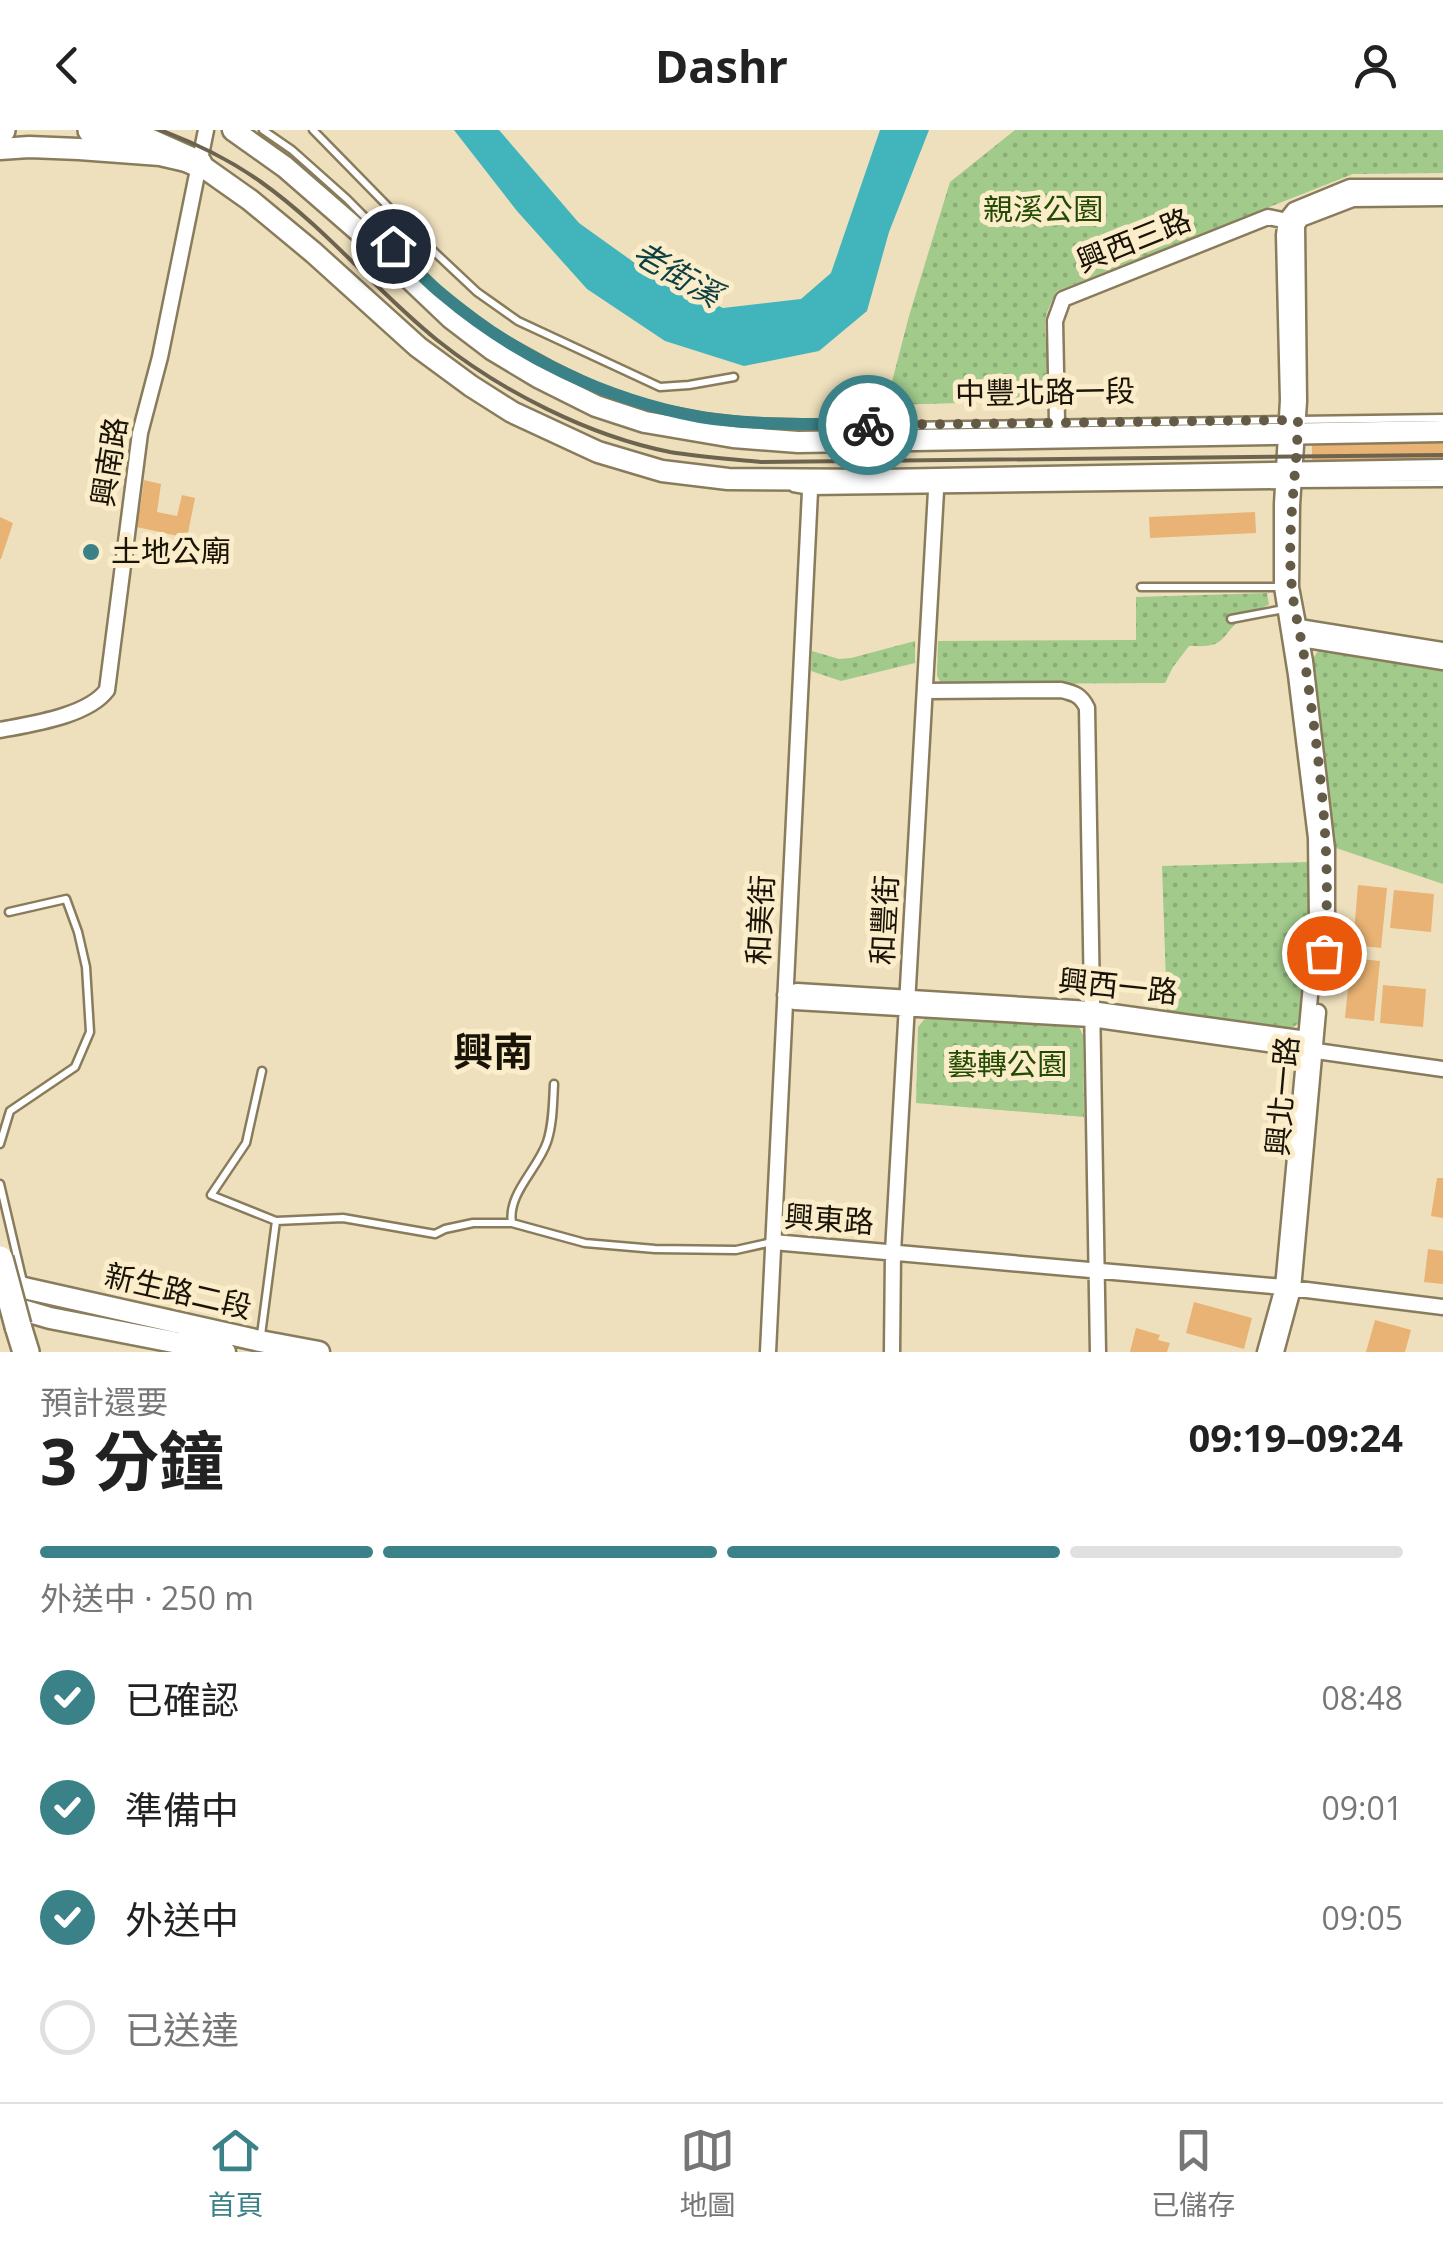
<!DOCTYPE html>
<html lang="zh-TW">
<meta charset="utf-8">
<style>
body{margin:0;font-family:"Open Sans","Noto Sans TC",sans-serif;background:#f2f2f2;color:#222;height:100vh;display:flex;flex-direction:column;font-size:38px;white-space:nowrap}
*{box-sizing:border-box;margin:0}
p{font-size:32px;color:#767676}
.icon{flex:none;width:55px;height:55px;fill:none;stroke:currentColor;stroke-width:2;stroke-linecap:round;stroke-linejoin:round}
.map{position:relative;height:1222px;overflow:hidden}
.panel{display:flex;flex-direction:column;background:#fff;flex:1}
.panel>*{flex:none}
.pin{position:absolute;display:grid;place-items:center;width:85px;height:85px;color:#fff;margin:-42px;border:5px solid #fff;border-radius:50%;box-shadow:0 2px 10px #0007}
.courier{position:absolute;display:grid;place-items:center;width:100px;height:100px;margin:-50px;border:8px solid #3a8287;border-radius:50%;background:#fff;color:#222;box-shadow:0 2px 12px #0007}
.headline em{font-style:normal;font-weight:700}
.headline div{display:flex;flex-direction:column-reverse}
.headline{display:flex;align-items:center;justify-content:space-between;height:170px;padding:0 40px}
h1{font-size:65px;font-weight:700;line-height:75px}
.bar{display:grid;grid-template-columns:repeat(4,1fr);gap:15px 10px;align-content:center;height:120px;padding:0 40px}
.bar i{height:12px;border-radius:8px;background:#e0e0e0}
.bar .on{background:#3a8287}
.bar p{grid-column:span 4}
ol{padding:0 40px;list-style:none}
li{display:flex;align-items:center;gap:30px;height:110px}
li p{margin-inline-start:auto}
li .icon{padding:10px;border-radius:50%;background:#3a8287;color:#fff;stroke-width:4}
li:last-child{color:#767676}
li i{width:55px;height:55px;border:5px solid #e0e0e0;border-radius:50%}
header{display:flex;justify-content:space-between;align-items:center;height:130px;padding:0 40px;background:#fff;font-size:45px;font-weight:700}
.tabs{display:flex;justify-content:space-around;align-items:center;height:140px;border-top:2px solid #e0e0e0;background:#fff;font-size:28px;color:#767676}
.tabs a{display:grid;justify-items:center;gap:5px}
.tabs .on{color:#3a8287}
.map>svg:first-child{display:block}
.green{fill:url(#green-dots)}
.water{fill:#42b4bb}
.building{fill:#e8b374}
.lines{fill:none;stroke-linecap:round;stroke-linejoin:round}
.service-casing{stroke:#897c5c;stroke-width:11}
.minor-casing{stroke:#897c5c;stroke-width:19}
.secondary-casing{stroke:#897c5c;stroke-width:25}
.motorway-casing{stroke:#897c5c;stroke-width:30}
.service{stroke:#fff;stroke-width:6}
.minor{stroke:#fff;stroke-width:14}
.secondary{stroke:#fff;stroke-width:20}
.motorway{stroke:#fff;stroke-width:25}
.rail{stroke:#6d644f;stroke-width:4}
.motorway-bridge-casing{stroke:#897c5c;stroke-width:30;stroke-linecap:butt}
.motorway-bridge{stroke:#fff;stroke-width:25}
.done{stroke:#645b47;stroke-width:10;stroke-dasharray:0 18}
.route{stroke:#3a8287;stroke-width:12}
.poi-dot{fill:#3a8287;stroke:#fcedca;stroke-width:4}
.labels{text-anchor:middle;stroke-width:10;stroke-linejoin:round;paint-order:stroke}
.park-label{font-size:30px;fill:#244b03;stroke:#fcedca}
.street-label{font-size:30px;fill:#191407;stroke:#fcedca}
.poi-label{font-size:30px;fill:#191407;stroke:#fcedca;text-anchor:start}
.water-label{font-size:32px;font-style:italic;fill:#0c4044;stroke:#fcedca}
.district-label{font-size:40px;font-weight:bold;fill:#191407;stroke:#fcedca}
</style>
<header><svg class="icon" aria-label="back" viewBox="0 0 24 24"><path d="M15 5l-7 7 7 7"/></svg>Dashr<svg class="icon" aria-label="person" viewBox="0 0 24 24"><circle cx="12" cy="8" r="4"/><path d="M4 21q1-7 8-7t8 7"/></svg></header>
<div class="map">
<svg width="1443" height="1222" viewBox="0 0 1443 1222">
<defs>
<pattern id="green-dots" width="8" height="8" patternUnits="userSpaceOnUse" patternTransform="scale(2.5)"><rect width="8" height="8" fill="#a1ca8b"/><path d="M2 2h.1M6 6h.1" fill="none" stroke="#8aad76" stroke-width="1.8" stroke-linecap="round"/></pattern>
</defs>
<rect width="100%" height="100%" fill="#eee0bd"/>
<!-- green -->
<path class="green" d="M1015,0H1443V43L1353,44L1057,161C1052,171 1046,181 1045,192C1044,217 1056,253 1033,271L886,275L909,186L950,52Z
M1267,463L1269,475C1265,476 1244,487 1239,491C1230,497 1225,510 1215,514C1207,517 1197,516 1189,516L1173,537L1165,553L950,554L941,553L937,546L938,511L1136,510V467Z
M915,511V533L841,551L811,541L812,521L839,529L851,528Z
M1320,518L1443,538V754L1333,717L1312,530Z
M1310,732V788L1301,892L1288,900L1167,882L1162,736Z
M927,886L1078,895L1083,905L1084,987L916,973L918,897Z"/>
<!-- water -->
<path class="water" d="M454,0H499L579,93L653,146L723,178L801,169L831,143L880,0H929L889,102L867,181L819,221L744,236L665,211L587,159L517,81Z"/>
<!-- building -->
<path class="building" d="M1443,306V331L1312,333V307Z
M144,350L161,354L157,382L177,386L182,365L195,368L187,408L132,396L135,378L140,379Z
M1255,382L1256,403L1150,408L1149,387Z
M0,387L13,393L1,429H0Z
M1358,755L1387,758L1381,818L1353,815Z
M1394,760L1434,764L1431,802L1390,798Z
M1351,828L1380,831L1374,891L1345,888Z
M1383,855L1426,859L1423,897L1380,893Z
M1437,1048H1443V1088L1431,1086Z
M1428,1119L1443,1121V1154L1424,1152Z
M1194,1172L1252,1188L1244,1219L1186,1203Z
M1375,1190L1411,1200L1405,1222H1366Z
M1136,1198L1160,1205L1158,1210L1170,1213L1167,1222H1130Z"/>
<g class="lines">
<defs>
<path id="service" d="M263,0L292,20L347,69L440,163L494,204L554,237L597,258L656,278L704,287L745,292L902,296L1287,290
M313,0L411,100L477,162L518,191L660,257L689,255L734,247
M1299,290L1443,288
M1293,354L1443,353
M793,358L810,361L1280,355
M1141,457H1280
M1231,489L1284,479
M262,941L246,1013L211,1065L276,1091
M0,1014L10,981L75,937L90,902L86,837L78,802L66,769L9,782
M0,1054L23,1152
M512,1093C507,1064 538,1039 547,1012C553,994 553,973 554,954
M261,1205L276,1091L343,1088L435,1104L445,1099L473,1093H512L585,1113L655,1119L736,1120L772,1112"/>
<path id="minor" d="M1297,95L1299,271L1292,375L1291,457L1305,531L1327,719V788L1323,836
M1297,95L1301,89L1353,69L1443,68
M1057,292L1055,191L1063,169L1268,87L1292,92
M1292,501L1299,497L1443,520
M1294,505L1301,509L1443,532
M927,561L1061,560C1074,563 1081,565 1087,578L1098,1222
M0,600C31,594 88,586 107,560L140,303L160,227L206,0
M785,865L795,872L1091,889L1443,939
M785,865L797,861L1091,879L1314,910
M773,1112L1283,1157L1443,1177
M768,1222L810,361
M892,1222L893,1122L936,361
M1265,1222L1283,1157L1317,790L1316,708L1296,545L1282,457V374L1288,270L1284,105L1286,90L1294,80L1350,57H1443
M1276,1222L1293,1159L1318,882"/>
<path id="secondary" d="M233,0L285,37L369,110L451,188L493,220L538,247L596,276L645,292L733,307L798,312L1443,301
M0,19L29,17L79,19L160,25L199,34L250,70L314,123L418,217L471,256L512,282L598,322L662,341L728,349L883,350L1443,340
M0,1150L24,1158L260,1211L319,1222
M2,1174L50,1188L225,1222"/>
<path id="motorway" d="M0,0H2
M91,0L143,9L199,34
M18,1196L26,1222"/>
</defs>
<!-- service casing -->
<use href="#service" class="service-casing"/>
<!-- minor casing -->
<use href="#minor" class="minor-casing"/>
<!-- secondary casing -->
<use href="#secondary" class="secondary-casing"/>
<!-- motorway casing -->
<use href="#motorway" class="motorway-casing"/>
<!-- service -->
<use href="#service" class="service"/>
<!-- minor -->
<use href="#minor" class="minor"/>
<!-- secondary -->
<use href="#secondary" class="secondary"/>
<!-- motorway -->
<use href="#motorway" class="motorway"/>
<!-- rail -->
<path class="rail" d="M160,0C195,13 230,30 261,52C326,98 376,161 437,210C501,261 589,306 670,322C699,327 731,329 761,332L1443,325"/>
<defs>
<path id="motorway-bridge" d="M0,1129L18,1196"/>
</defs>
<!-- motorway-bridge casing -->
<use href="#motorway-bridge" class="motorway-bridge-casing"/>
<!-- motorway-bridge -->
<use href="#motorway-bridge" class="motorway-bridge"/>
</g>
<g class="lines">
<!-- done -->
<path class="done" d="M868,295L1298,290C1297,345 1286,402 1292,458C1294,483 1302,508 1305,533C1319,628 1333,727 1324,823"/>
<!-- route -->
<path class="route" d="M393,116C409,132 424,150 442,164C515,226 606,270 700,287C755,296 813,293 868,295"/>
</g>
<!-- markers -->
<circle class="poi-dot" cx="91" cy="422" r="10"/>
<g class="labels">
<!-- park labels -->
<g class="park-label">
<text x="1043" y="90">親溪公園</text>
<text x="1007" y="945">藝轉公園</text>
</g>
<!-- street labels -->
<g class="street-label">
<text transform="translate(1134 111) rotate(-22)" y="10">興西三路</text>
<text transform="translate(1045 263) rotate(-1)" y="10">中豐北路一段</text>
<text transform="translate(110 332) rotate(-81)" y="10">興南路</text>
<text transform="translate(761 790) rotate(-87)" y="10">和美街</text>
<text transform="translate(885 790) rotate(-87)" y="10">和豐街</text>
<text transform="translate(1118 857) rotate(6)" y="10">興西一路</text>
<text transform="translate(1283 966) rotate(-85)" y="10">興北一路</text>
<text transform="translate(829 1090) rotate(4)" y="10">興東路</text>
<text transform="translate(178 1162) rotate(13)" y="10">新生路二段</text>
</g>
<!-- poi labels -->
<g class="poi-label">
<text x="111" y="432">土地公廟</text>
</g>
<!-- water labels -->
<g class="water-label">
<text transform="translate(677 144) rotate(30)" y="11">老街溪</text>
</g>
<!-- district labels -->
<g class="district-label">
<text x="493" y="936">興南</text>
</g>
</g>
</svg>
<div class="pin" style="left:1324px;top:823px;background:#ea580c"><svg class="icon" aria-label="bag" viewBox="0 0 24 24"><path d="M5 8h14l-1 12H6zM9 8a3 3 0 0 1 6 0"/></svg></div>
<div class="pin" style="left:393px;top:116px;background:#1f2937"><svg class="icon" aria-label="home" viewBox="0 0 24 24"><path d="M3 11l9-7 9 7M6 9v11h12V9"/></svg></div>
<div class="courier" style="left:868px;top:295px"><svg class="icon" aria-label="bike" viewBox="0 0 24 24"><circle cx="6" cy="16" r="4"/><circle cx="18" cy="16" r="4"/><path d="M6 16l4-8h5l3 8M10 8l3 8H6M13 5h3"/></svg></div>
</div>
<section class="panel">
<div class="headline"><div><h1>3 分鐘</h1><p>預計還要</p></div><em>09:19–09:24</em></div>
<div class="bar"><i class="on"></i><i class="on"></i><i class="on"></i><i></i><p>外送中 · 250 m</p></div>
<ol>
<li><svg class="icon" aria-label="check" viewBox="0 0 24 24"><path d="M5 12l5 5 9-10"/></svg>已確認<p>08:48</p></li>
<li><svg class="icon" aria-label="check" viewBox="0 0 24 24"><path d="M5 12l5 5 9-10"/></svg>準備中<p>09:01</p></li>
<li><svg class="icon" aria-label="check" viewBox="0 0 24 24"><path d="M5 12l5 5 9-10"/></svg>外送中<p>09:05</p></li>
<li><i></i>已送達</li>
</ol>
</section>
<nav class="tabs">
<a class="on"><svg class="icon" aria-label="home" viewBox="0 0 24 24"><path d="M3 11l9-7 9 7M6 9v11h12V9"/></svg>首頁</a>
<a><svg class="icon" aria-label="map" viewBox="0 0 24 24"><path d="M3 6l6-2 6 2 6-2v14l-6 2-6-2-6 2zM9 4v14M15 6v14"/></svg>地圖</a>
<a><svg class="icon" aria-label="saved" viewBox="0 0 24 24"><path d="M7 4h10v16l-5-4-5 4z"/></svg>已儲存</a>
</nav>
